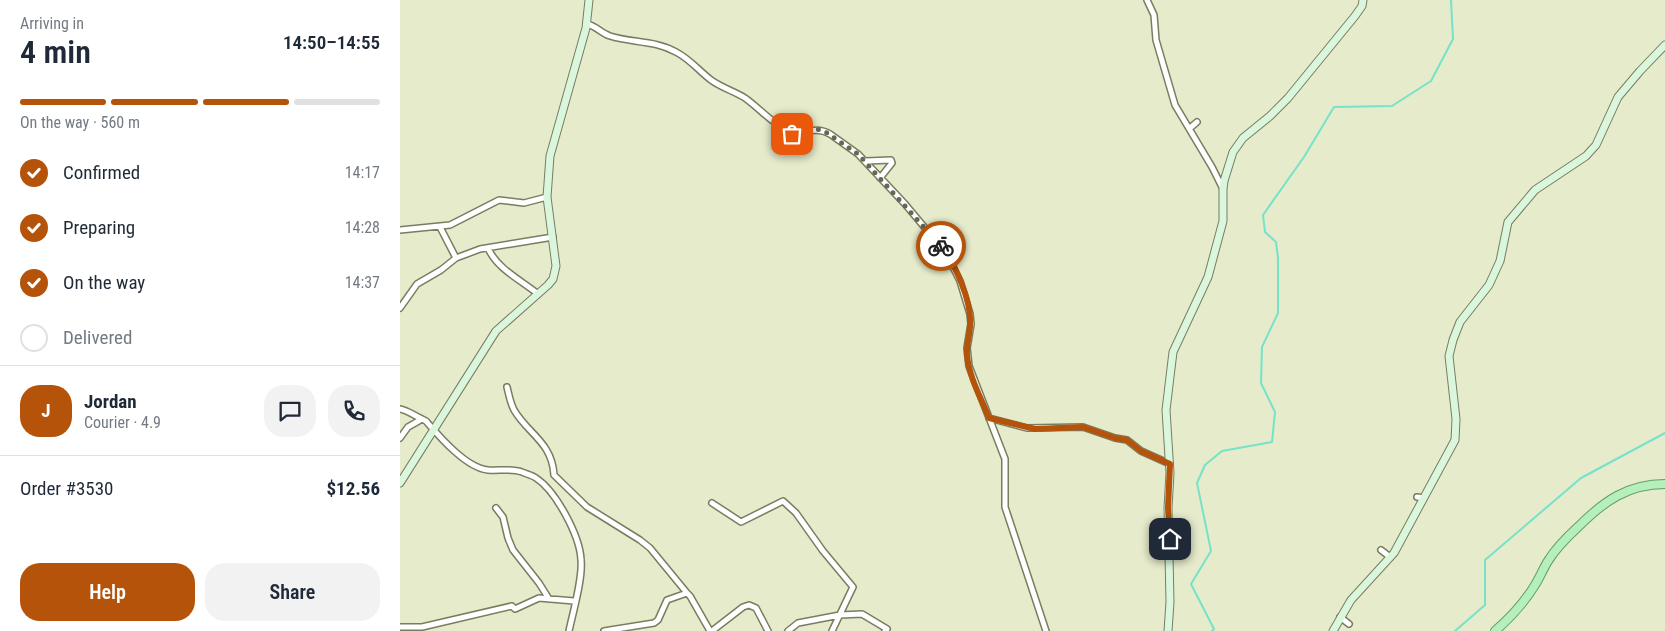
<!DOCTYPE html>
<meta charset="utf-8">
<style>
body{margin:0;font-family:"Roboto Condensed",sans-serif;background:#f2f2f3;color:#1f2937;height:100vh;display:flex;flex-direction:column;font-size:19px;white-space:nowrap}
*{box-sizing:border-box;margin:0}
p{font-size:16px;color:#747a83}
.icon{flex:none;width:28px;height:28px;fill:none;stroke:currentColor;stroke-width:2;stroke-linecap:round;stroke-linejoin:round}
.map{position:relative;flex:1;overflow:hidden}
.details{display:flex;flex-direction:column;background:#fff;width:400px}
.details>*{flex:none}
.pin{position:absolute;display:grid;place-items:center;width:42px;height:42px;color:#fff;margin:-21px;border-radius:10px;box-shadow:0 2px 8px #0006}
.courier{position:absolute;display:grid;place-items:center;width:50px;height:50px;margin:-25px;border:4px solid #b45309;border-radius:50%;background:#fff;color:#222;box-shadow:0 1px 6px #0007}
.overview em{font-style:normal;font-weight:600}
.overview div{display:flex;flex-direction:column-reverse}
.overview{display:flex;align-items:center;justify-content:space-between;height:85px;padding:0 20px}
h1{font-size:32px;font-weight:600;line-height:38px}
.bar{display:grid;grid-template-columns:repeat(4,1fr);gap:8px 5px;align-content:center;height:60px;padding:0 20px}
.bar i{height:6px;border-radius:4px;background:#e0e1e3}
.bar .on{background:#b45309}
.bar p{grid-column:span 4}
.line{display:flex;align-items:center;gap:12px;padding:0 20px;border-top:1px solid #e0e1e3}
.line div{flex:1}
.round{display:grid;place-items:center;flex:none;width:52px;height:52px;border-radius:20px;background:#f2f2f3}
ol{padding:0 20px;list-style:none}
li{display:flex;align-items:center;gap:15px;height:55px}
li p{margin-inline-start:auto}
li .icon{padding:5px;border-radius:50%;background:#b45309;color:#fff;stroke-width:4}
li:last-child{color:#747a83}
li i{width:28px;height:28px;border:2px solid #e0e1e3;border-radius:50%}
.primary-button{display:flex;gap:10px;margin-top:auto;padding:10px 20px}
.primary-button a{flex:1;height:58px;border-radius:20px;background:#b45309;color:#fff;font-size:20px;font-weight:600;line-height:58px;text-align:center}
.primary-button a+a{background:#f2f2f3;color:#1f2937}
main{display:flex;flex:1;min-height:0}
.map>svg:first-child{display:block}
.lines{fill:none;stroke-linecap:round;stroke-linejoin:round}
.stream{stroke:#76e2ca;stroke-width:2}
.street-casing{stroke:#787d60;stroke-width:8}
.secondary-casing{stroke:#787d60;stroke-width:9}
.primary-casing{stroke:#60a063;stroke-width:10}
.street{stroke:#fff;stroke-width:5}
.secondary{stroke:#daf7dd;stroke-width:7}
.primary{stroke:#b5efbb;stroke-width:8}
.done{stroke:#656855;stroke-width:5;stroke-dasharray:0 9}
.route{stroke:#b45309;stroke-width:6}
</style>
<main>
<section class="details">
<div class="overview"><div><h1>4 min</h1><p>Arriving in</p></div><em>14:50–14:55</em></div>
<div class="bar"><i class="on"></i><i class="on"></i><i class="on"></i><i></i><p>On the way · 560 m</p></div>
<ol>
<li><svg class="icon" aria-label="check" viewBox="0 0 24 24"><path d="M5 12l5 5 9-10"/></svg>Confirmed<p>14:17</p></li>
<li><svg class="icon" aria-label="check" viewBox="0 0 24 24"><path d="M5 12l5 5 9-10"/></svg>Preparing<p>14:28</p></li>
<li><svg class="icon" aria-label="check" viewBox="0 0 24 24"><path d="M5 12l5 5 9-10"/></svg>On the way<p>14:37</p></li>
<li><i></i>Delivered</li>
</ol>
<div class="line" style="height:90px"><b class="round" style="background:#b45309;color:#fff">J</b><div><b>Jordan</b><p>Courier · 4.9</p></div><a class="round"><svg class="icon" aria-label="chat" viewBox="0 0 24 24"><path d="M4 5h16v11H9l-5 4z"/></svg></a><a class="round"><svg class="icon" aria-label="phone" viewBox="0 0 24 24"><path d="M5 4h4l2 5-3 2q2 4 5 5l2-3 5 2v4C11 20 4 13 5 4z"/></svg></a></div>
<div class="line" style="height:65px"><div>Order #3530</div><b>$12.56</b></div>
<div class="primary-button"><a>Help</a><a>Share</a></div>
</section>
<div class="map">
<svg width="1265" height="631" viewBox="0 0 1265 631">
<rect width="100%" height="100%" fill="#e6ebcb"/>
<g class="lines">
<!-- stream -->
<path class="stream" d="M812,631L814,629L791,584L811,551L797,483L805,465L822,451L872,442L875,412L861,383L862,347L878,313V258L876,242L865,232L863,215L904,157L934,107L992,106L1031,81L1053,39L1051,0
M1055,631L1085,605V560L1181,478L1265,433"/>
<defs>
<path id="street" d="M747,0L754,15L756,40L775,105L812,167L823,189
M187,24C196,26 201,33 210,36C232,43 255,40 276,52C290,59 299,71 311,80C322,88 334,91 345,98C359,108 371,122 387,131C398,138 413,124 430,134L458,154L505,204L546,253L560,281L570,314L571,324L567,348L569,366L605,459V507L646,631
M790,128L797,122
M466,161L491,160L492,163L480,178
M0,230L50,225L99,200L124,203L147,197
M88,248C97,269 121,280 138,294
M56,258L80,249L153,237
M0,308L17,284L41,270L56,258L40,227
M107,387C109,395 110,402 114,410C128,434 152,442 154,475L187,507L240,540L250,548L287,593
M0,409C7,410 15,416 22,419
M589,418L627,428L683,427L715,438L727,440L741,451L770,464
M0,438L8,427L22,419L26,421C39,436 66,468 88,470C99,471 111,468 122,472C126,474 132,475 136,478C156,491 180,536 181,560C183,578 173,612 169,631
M1017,497L1024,498
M312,503L341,522L383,501L396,513L423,551L453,587L432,631
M96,508L103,517L108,538L113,550L139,583L149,599
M981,550L990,557
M940,617L949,624
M0,627H22L112,606L115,609L139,598L174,601
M204,631L254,623L258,620L267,600L287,593L290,596L310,631
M312,631L343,607L349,605L356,608L368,631
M388,631L398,623L440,615L462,614L487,629L485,631"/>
<path id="secondary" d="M0,483L96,331L148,285L153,279L156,266L147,197L150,156L186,28L189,0
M768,631L770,602L768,508L770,473L766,410L773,352L808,277L823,221V189L824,181L833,152L843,138L870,116L888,98L955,16L962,6L963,0
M933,631L951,600L994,553L1055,440L1056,419L1049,356L1053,340L1060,322L1089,285L1100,261L1108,222L1135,190L1186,156L1196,145L1218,97L1240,71L1265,45"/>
<path id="primary" d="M1095,631C1110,618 1124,603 1135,585C1140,577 1143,569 1148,561C1156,548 1167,537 1178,527C1204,501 1228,484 1265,484"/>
</defs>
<!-- street casing -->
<use href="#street" class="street-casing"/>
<!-- secondary casing -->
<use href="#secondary" class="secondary-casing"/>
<!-- primary casing -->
<use href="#primary" class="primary-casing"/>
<!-- street -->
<use href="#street" class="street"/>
<!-- secondary -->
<use href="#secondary" class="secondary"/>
<!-- primary -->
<use href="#primary" class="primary"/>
</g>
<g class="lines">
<!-- done -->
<path class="done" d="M392,134L416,129L424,131L458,154L541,246"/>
<!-- route -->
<path class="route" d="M541,246C555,264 572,301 570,325C570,335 566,345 567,355C569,377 581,398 589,418L635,429L683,427L715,438L727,440L741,451L770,464L768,508L770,539"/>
</g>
</svg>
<div class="pin" style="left:392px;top:134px;background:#ea580c"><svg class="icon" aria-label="bag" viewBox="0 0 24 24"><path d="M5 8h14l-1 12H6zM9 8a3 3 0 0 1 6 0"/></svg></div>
<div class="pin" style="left:770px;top:539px;background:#1f2937"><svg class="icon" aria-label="home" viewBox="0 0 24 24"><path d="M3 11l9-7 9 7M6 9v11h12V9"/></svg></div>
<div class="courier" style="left:541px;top:246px"><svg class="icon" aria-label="bike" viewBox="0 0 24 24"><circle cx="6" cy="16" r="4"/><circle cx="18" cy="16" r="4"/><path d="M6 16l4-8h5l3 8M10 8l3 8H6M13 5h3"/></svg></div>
</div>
</main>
